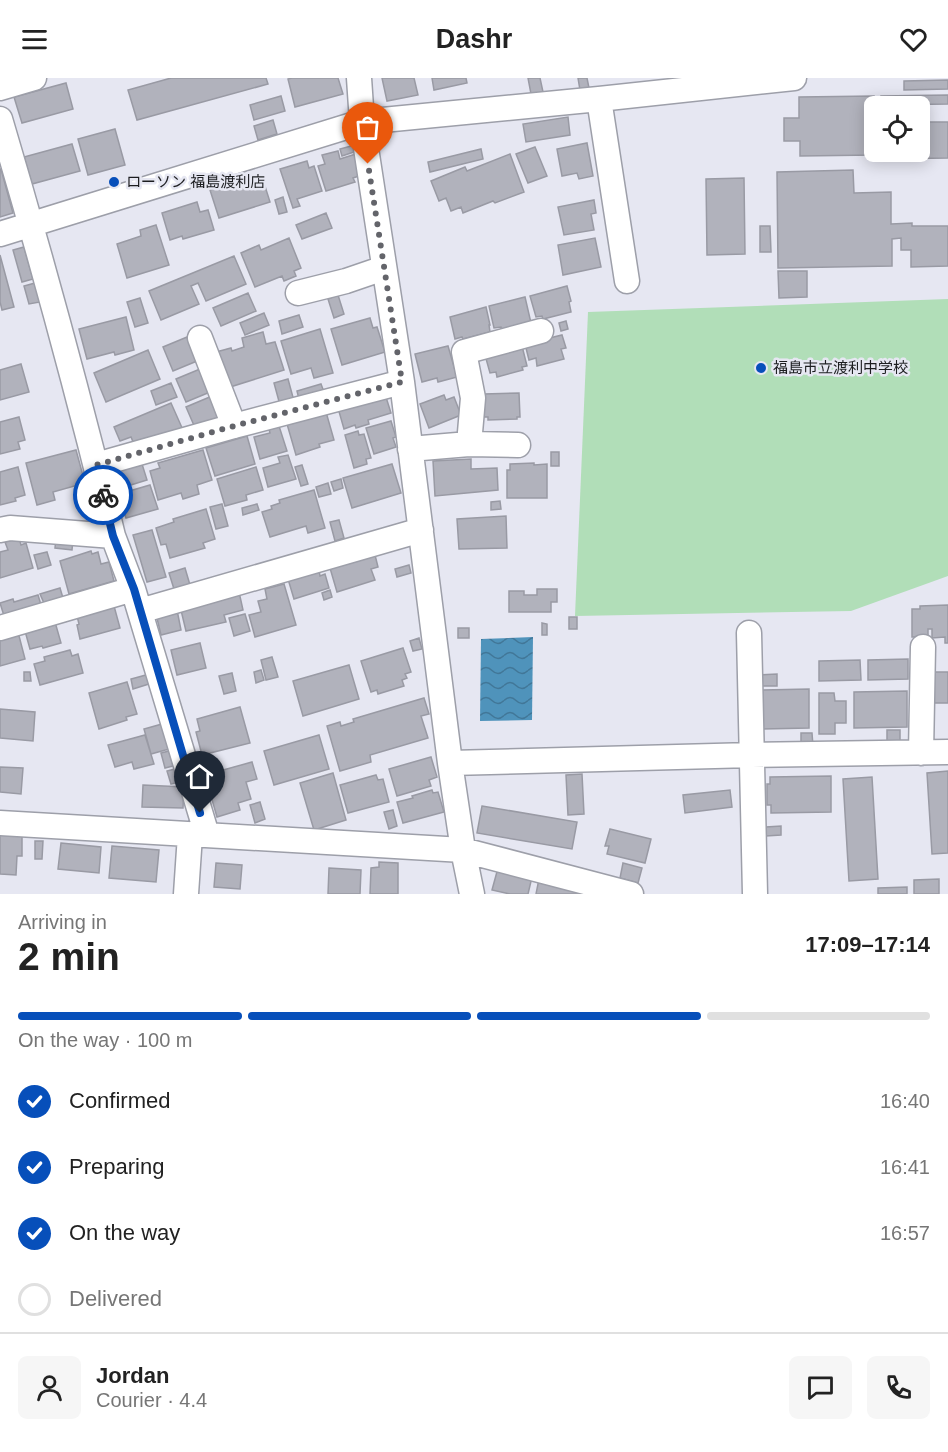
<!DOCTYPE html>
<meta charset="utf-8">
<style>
body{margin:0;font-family:Helvetica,"Noto Sans JP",sans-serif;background:#f6f6f6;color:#222;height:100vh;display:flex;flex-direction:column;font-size:22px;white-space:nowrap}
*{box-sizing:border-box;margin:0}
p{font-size:20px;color:#767676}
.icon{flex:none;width:33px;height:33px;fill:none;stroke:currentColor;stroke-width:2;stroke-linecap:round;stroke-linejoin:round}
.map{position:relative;height:816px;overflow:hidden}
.details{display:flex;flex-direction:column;background:#fff;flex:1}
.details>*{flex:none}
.buttons{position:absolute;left:864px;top:18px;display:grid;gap:12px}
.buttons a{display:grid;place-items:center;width:66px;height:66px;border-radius:9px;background:#fff;box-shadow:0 3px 15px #0003;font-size:30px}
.pin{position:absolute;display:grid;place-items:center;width:51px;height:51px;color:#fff;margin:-62px -26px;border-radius:50% 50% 50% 0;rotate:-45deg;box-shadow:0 0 6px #0007}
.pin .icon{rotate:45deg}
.courier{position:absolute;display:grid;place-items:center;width:60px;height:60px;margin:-30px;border:4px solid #074fba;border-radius:50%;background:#fff;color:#222;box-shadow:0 2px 8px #0007}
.head em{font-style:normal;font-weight:700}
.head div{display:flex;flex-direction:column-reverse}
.head{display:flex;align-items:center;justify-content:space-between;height:102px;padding:0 18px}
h1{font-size:39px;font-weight:700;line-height:45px}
.bar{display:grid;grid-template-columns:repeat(4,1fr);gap:9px 6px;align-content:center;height:72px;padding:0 18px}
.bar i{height:8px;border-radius:4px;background:#e0e0e0}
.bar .active{background:#074fba}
.bar p{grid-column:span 4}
.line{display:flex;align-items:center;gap:15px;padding:0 18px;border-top:2px solid #e0e0e0}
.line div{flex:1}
.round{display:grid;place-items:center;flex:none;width:63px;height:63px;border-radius:9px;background:#f6f6f6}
ol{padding:0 18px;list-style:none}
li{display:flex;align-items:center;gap:18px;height:66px}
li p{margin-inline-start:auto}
li .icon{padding:6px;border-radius:50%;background:#074fba;color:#fff;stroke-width:4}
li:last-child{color:#767676}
li i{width:33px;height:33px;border:3px solid #e0e0e0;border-radius:50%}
header{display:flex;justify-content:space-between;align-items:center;height:78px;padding:0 18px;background:#fff;font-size:27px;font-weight:700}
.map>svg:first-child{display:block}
.garden{fill:#b1deb8}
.water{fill:url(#water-waves)}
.building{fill:#b1b2bc;stroke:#999aa4;stroke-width:1.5}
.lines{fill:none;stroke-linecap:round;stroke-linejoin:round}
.minor-casing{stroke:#9d9fa9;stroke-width:27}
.minor{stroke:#fff;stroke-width:24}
.done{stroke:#63646a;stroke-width:6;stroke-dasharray:0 10.8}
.route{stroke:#074fba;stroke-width:8}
.poi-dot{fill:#074fba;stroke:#e6e7f2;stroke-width:2}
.labels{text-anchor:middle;stroke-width:5;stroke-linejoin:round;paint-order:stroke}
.poi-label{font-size:15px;fill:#1c1d20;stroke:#e6e7f2;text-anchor:start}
</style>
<header><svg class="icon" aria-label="menu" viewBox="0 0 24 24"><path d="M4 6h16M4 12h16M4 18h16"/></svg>Dashr<svg class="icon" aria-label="heart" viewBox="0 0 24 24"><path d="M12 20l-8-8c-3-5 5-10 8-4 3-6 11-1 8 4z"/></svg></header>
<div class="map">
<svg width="948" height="816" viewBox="0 0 948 816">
<defs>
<pattern id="water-waves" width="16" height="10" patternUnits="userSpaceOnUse" patternTransform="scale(1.5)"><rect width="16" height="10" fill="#4f93bb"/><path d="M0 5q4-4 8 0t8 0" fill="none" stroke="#417798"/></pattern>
</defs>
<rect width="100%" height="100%" fill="#e6e7f2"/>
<!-- garden -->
<path class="garden" d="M948,221V498L851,533L575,538L588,234Z"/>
<!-- water -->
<path class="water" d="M533,559L532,642L480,643L481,561Z"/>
<!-- building -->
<path class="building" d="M171,0H266L268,6L137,42L128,12Z
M292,0H338L343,16L295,29L288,1Z
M382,0H414L418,17L387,23Z
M432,0H466L467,5L434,12Z
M528,0H540L543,14L531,16Z
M578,0H587L589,10L580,12Z
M948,2V11L904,12V3Z
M66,5L73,31L22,45L14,19Z
M948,17V26L881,27V18Z
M281,18L285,33L254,42L250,27Z
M874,18L875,77L800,78V63H784V40H799V19Z
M568,39L570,57L526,64L523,46Z
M273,42L277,56L258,62L254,48Z
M920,44H948V80L883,81V74H920Z
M115,51L125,87L88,97L78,61Z
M587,65L593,98L579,101L577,95L562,98L557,71Z
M72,66L80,93L32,106L24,79Z
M355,67L357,73L342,78L340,71Z
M535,69L547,98L528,105L516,76Z
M481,71L483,81L430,94L428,84Z
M338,73L340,81L359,75L365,96L353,100L355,104L326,113L318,88L325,86L322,77Z
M510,76L524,114L495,125L493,123L463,135L461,129L451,133L446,120L439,123L431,103L465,89L467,93Z
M307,83L309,90L314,88L322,113L297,121L300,128L293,130L280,91Z
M0,91H1L13,135L0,139Z
M853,92L854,115L891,114V146L912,145V148H948V188L911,189V172H901V160L892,161V188L778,190L777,94Z
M254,98L256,104L263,102L270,124L219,140L210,112Z
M744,100L745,176L707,177L706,101Z
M283,119L287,134L279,136L275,122Z
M594,122L596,135L591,136L594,152L564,157L558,129Z
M197,124L200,134L208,132L214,152L183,161L182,158L170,162L162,135Z
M326,135L332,150L302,161L296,147Z
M156,147L169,187L127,200L117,166L141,158L140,152Z
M760,148H770L771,174H760Z
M289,160L301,190L294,193L296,198L284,203L282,198L255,209L241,175L259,167L261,172Z
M595,160L601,189L563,197L558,167Z
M24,169L33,201L22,204L13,172Z
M0,177L14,229L2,232L0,224Z
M234,178L246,206L206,223L198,205L191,208L199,226L161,242L149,213Z
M778,193H807V219L779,220Z
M35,205L40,224L29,226L24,208Z
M567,208L571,223L569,224L571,234L543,241L542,238L536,239L530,218Z
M248,215L256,233L221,248L213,230Z
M338,217L344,236L334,240L328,221Z
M525,219L531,245L502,253L501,249L494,250L489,228Z
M140,220L148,245L135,249L127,224Z
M486,229L490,247H489L490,254L463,261L462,259L455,261L450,239Z
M264,235L269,247L245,257L240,245Z
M299,237L303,249L282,256L279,243Z
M126,239L134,272L115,277L114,274L87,281L79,251Z
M370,240L373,250L377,249L385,274L342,287L331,251Z
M566,243L568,251L561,253L559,245Z
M320,251L333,295L314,300L311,290L291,296L281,263Z
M263,254L266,266L275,264L284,292L227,310L216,274L231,270L232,273L244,269L242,260Z
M562,257L566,270L561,271L564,281L537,288L536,280L529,282L525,266Z
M187,259L197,283L173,293L163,269Z
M448,268L457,299L438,304L437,300L422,304L415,276Z
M522,268L527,288L522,289L523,292L497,299L496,294L490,295L485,277Z
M148,272L160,301L106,324L94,295Z
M21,286L29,314L0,322V292Z
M200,291L210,314L186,324L176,301Z
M288,301L294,323L280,327L274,305Z
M171,305L177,319L156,327L151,313Z
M321,306L324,314L299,321L297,313Z
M519,315L520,339H517V341L488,342V339H484V316Z
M385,316L391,335L368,342L369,346L356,350L355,347L344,351L338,330Z
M444,317L446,322L454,319L461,337L429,350L420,326Z
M212,318L220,339L206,345L196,352L186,329Z
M171,325L183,352L136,371L131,359L120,363L114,349Z
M326,334L334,362L319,366L320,369L296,377L287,346Z
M19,339L25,362L18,364L20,371L0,376V344Z
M391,343L396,359L393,360L396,369L374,376L366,350Z
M279,348L287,373L260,381L254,359L270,355L269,351Z
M358,353L359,357L364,356L371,380L366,381L367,386L354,390L345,357Z
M247,358L255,386L215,398L206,370Z
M76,372L85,405L53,414L55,422L37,427L26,385Z
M203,372L212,402L197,407L199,416L183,421L181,415L158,422L150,393L160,390L158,385Z
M551,374H559V388H551Z
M288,377L296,401L268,409L263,390L280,385L278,379Z
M471,381V391L497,390L498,412L435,418L433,383Z
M534,385V387L547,386V420H507V392H510V386Z
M142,386L147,402L121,410L116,393Z
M392,386L401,415L352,430L343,400Z
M302,387L308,406L301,408L295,389Z
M18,389L25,417L15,420L16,423L0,427V394Z
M256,389L263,412L246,417L247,422L225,428L217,401Z
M341,401L343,410L334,413L331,404Z
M328,405L331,416L319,419L316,409Z
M150,407L158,431L126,440L119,416Z
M314,412L325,450L308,455L306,448L270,459L262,434L272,431L271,428L280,425L279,422Z
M500,423L501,431L491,432V424Z
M222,426L228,448L216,451L210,429Z
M257,426L259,432L243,437L242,430Z
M206,431L215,461L203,465L205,470L170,480L166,466L161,467L156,450L174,444L173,441Z
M506,438L507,470L459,471L457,441Z
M339,442L344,460L335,463L330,444Z
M152,452L166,499L147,504L133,457Z
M19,460L21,467L26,465L33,490L0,500V474L8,472L5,464Z
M56,460L73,461L72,472L55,470Z
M91,473L92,476L98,474L101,486L109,484L114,503L69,516L60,483Z
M47,474L51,487L38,491L34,477Z
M375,477L378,489L371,491L375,502L337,514L330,490Z
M409,487L411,495L397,499L395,491Z
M185,490L190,507L174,511L169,495Z
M319,492L320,498L325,496L329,510L294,521L288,501Z
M284,506L296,547L255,559L249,537L261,534L258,523L267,521L265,511Z
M60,510L63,520L44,525L40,516Z
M537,511H557V524H551V534H509V513H524V517H537Z
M330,512L332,519L324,522L322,515Z
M239,514L243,532L224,537L226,544L186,553L180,528Z
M38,517L42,530L5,541L0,525L13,521L14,524Z
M948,527V565H945V559L932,560V551H928V559H912V531H920V528Z
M114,528L120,550L80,561L77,547L79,546L77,538Z
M177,532L181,552L161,557L156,536Z
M245,536L250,553L234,558L229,540Z
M569,539H577V551H569Z
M55,544L61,565L43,570L42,568L30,571L25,553Z
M542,545L547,546V557H542Z
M458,550H469V560H458Z
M18,554L25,581L0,588V560Z
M419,560L422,571L413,573L410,563Z
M200,565L206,590L177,597L171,572Z
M403,570L411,594L405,596L407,600L402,602L404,608L378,616L377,612L371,614L361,583Z
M70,572L72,578L78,576L83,595L40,607L34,586L45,583L44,579Z
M272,579L278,599L266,602L261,582Z
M908,581V601L868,602V582Z
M860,582L861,602L819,603V583Z
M349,587L359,621L303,638L293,603Z
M261,592L264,602L256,605L254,594Z
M24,594H30L31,603H24Z
M933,594H948V625H933Z
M232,595L236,613L224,616L219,598Z
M777,596V608H758V597Z
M146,597L149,606L133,611L131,601Z
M127,604L137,636L126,639L127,642L99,651L89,615Z
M809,611V650L761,651V612Z
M907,613V649L854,650V614Z
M819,615H834L835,623H846V645H835V656H819Z
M424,620L429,636L421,638L428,660L370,677L371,684L340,693L327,648L340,644L341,648L354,644L353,641Z
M240,629L250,665L202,677L196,654L200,653L197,641Z
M0,631L35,634L33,663L0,660Z
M162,646L169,671L151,676L144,651Z
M887,652H900V666L887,667Z
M801,655H812L813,668H801Z
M145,657L154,686L134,691L132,684L115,689L108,667Z
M319,657L329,691L274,707L264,673Z
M169,673L173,688L165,690L161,675Z
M431,679L437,699L429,702L431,708L397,718L389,691Z
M252,684L257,701L246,704L251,721L238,725L240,732L217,739L205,697Z
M0,689L23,690L21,716L0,714Z
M175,691L179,704L171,706L167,693Z
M948,693V775L932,776L927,695Z
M333,695L346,742L314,752L300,705Z
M582,696L584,736L568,737L566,697Z
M376,697L378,702L383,701L389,724L348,735L340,707Z
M831,698V734L771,735V727H767V706H770V699Z
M872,699L878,801L849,803L843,701Z
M143,707L184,709L183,730L142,729Z
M432,712L433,715L438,714L444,734L403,745L397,724L413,720L412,718Z
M730,712L732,729L685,735L683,717Z
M260,724L265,741L255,745L250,727Z
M482,728L577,744L572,771L477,755Z
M393,732L397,748L389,751L384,734Z
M781,748V757L766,758V749Z
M610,751L651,761L645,785L607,776L609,768H605Z
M0,756L22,757V778H17L16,797L0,796Z
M35,763H43L42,781H35Z
M61,765L101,769L99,795L58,791Z
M112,768L159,772L156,804L109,800Z
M379,784L398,785V816H370L371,790L379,789Z
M216,785L242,787L240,811L214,809Z
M623,785L642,790L638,805L620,800Z
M329,790L361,792L360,816H328Z
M498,790L532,799L528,816H510L492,812Z
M539,801L582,811L581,816H536Z
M939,801V816H914V802Z
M907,809V816H878V810Z"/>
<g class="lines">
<defs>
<path id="minor" d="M359,0L362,44L402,304L450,685L463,772L472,816
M0,10L34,0
M599,21L627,203
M0,41C41,179 79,318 113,458
M0,156L362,44L599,21L794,0
M298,215L346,203L384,190
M200,260L234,348
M469,366L473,320L464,274L541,253
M410,371L469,366L518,367
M96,387L234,348L402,304
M0,452L10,450L113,458L133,511L207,757
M140,533L421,452
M0,550L133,511
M749,555L755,816
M921,675L923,569
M450,685L752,677L948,674
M0,745L463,772L631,816
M186,816L190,757"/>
</defs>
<!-- minor casing -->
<use href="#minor" class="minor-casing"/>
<!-- minor -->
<use href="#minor" class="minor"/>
</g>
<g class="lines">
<!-- done -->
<path class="done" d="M103,417L96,387L234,348L402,304L368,86"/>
<!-- route -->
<path class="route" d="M103,417L113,458L134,511L200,735"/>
</g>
<!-- markers -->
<g class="poi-dot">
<circle cx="114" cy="104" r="6"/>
<circle cx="761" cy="290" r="6"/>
</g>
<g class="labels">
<!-- poi labels -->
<g class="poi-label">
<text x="126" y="109">ローソン 福島渡利店</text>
<text x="773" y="295">福島市立渡利中学校</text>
</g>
</g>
</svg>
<div class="buttons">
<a><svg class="icon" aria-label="locate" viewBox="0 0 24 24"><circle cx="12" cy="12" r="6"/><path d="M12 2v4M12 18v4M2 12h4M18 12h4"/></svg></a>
</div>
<div class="pin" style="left:368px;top:86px;background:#ea580c"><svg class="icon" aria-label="bag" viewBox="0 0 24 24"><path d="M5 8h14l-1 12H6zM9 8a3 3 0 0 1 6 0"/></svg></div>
<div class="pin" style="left:200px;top:735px;background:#1f2937"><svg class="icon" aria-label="home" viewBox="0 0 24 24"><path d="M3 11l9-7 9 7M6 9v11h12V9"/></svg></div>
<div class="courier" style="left:103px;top:417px"><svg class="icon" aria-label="bike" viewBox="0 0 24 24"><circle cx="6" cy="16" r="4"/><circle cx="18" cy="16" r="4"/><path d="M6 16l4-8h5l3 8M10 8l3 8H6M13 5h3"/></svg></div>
</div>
<section class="details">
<div class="head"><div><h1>2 min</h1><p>Arriving in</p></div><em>17:09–17:14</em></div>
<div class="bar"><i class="active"></i><i class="active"></i><i class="active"></i><i></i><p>On the way · 100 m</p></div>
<ol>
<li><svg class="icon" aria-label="check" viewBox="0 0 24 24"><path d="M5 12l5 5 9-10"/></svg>Confirmed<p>16:40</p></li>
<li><svg class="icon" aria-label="check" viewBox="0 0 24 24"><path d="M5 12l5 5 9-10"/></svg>Preparing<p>16:41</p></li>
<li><svg class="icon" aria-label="check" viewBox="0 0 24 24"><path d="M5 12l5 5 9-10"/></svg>On the way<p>16:57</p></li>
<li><i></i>Delivered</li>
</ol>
<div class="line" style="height:108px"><a class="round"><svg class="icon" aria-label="person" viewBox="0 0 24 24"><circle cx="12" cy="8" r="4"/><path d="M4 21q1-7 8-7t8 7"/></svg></a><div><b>Jordan</b><p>Courier · 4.4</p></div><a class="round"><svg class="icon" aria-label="chat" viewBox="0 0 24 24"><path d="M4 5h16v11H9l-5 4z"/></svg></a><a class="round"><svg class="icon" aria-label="phone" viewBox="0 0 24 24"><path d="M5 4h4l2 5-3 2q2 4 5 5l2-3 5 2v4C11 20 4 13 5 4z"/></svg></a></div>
</section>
